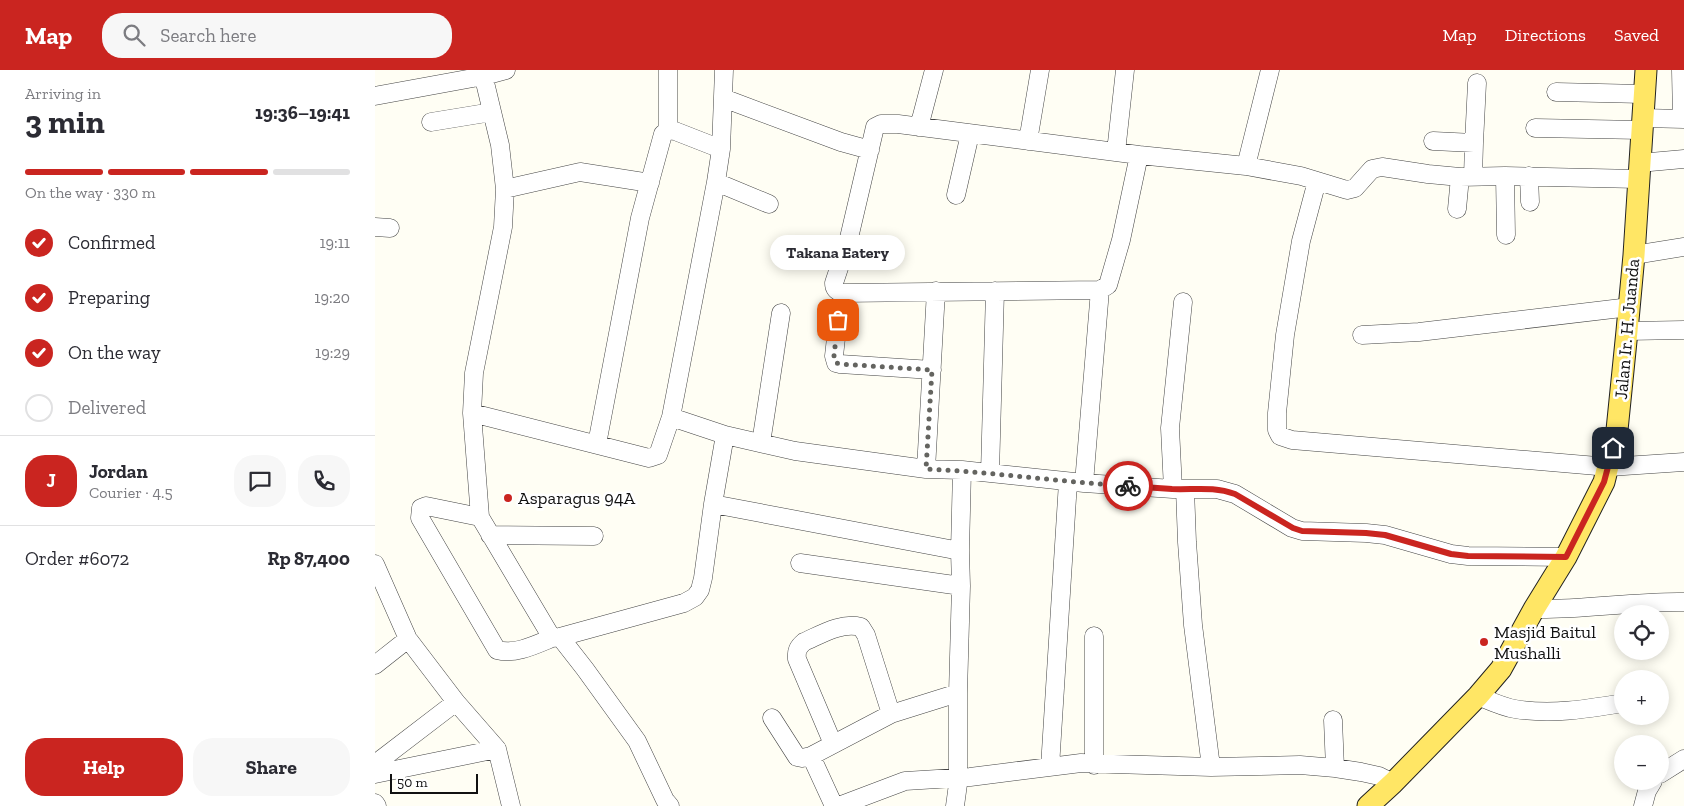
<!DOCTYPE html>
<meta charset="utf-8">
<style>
body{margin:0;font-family:"Zilla Slab",serif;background:#f7f7f7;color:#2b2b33;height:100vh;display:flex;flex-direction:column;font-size:19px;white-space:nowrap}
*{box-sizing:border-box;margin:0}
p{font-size:16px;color:#7c7c81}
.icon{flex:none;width:28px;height:28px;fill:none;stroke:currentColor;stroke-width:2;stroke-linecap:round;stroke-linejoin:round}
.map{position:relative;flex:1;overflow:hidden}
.details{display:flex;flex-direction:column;background:#fff;width:375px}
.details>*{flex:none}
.controls{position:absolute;left:1239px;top:535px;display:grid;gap:10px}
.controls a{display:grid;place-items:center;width:55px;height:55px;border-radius:50%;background:#fff;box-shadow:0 2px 12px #0003;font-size:25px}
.scale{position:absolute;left:15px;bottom:12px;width:88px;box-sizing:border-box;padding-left:5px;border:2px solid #111;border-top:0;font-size:14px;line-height:18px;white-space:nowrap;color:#111;-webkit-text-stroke:4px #fff;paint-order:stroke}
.pin{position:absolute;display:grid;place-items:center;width:42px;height:42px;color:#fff;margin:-21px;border-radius:10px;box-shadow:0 2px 8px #0006}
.courier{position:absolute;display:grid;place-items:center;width:50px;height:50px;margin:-25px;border:4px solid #ca2520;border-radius:50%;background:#fff;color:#222;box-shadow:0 1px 6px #0007}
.bubble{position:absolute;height:35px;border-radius:18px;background:#fff;box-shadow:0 2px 12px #0003;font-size:16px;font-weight:700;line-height:35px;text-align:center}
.overview em{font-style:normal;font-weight:700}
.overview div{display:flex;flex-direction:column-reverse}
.overview{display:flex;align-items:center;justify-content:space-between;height:85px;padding:0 25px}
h1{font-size:32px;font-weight:700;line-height:38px}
.bar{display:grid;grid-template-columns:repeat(4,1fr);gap:8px 5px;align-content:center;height:60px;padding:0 25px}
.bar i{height:6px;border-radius:4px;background:#e1e1e2}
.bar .on{background:#ca2520}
.bar p{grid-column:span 4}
.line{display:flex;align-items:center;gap:12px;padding:0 25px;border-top:1px solid #e1e1e2}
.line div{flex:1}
.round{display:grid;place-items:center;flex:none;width:52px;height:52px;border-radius:20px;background:#f7f7f7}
ol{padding:0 25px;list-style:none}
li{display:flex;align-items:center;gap:15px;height:55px}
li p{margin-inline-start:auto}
li .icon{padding:5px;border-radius:50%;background:#ca2520;color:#fff;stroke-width:4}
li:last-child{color:#7c7c81}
li i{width:28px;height:28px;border:2px solid #e1e1e2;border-radius:50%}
.cta{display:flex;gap:10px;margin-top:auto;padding:10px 25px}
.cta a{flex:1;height:58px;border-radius:20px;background:#ca2520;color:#fff;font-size:20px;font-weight:700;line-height:58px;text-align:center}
.cta a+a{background:#f7f7f7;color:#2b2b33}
header{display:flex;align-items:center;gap:30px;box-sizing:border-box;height:70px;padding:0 25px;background:#ca2520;color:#fff}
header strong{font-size:24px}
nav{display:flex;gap:28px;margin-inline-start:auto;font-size:18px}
.search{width:350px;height:45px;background:#f7f7f7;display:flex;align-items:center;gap:12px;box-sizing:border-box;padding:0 18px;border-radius:20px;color:#7c7c81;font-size:19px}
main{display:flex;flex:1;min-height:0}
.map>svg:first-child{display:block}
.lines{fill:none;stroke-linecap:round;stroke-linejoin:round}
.minor-casing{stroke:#444;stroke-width:19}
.major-casing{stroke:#222;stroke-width:23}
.minor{stroke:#fff;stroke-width:18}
.major{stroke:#ffe665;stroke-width:21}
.done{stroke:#646460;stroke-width:5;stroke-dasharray:0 9}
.route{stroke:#ca2520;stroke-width:6}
.poi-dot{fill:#ca2520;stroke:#fff;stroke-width:2}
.labels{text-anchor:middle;stroke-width:5;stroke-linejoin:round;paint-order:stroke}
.street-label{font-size:18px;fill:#111;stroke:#fff}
.poi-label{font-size:18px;fill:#111;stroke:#fff;text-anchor:start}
</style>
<header>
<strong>Map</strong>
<div class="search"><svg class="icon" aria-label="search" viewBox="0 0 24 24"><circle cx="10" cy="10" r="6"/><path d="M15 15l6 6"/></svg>Search here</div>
<nav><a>Map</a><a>Directions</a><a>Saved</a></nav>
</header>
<main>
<section class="details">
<div class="overview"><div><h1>3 min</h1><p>Arriving in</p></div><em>19:36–19:41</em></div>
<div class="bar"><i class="on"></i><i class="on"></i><i class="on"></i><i></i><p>On the way · 330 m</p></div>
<ol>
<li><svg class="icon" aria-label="check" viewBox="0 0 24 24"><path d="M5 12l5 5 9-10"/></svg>Confirmed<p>19:11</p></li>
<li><svg class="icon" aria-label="check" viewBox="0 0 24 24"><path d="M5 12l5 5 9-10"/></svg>Preparing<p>19:20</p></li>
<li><svg class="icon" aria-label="check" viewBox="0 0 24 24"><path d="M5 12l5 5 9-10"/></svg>On the way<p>19:29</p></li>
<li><i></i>Delivered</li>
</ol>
<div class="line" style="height:90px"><b class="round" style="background:#ca2520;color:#fff">J</b><div><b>Jordan</b><p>Courier · 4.5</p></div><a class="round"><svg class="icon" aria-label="chat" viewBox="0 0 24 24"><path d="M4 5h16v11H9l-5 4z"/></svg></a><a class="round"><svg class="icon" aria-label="phone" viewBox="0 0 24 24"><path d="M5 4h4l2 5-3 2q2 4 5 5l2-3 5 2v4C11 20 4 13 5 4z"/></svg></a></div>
<div class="line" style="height:65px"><div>Order #6072</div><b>Rp 87,400</b></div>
<div class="cta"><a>Help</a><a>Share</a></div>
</section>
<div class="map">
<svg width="1309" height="736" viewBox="0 0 1309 736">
<rect width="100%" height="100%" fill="#fffef4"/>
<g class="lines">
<defs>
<path id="minor" d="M107,0L125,75L130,119L128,157L99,303L97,343L105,447L177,568L185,567L309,533L320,527L325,520L328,508L338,434L350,365
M293,0V60
M349,0L346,79L341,112L296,347L350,365L420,381L551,399L587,400L709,413L798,419H842L860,424L917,458L927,461L991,463L1010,465L1076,484L1093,486L1191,487
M1306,0L1307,49
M1181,22L1268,24
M0,26L109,6L131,0
M348,28L466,72L495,80
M1267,48L1309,49
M56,52L117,42
M506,54H523L764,85L746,170L733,215L725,220L467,223C461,221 459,219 459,213L474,168L500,57Z
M544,57L559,0
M1160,58L1266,60
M653,71L665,0
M1058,71L1099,73L1098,107
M1099,73L1102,13
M741,82L750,0
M764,85L871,96L926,106L972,120L980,118L997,99L1007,97L1053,104L1085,107L1130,106L1263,109
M1264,93L1309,89
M871,96L895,0
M1130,106L1131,165
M1154,106L1155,132
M942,111L926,171L910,265L902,343V360L905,366L917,370L1234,397L1309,392
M341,112L394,134
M130,119L205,102L275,113
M581,125L595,64
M1082,139L1085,107
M0,157L15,158
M1259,185L1309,177
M463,250L459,286L461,293L465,294L557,300
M1252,261L1309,260
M987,265L1044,262L1255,237
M97,343L274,388L283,385L296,347
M386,373L406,243
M222,374L265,148L288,64L293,60L300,61L346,79
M551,399L561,221
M615,403L620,221
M709,413L725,220
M798,419L795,358L808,232
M810,419L812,472L818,555L836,697
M338,434L585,481
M105,447L51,436L46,438L45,448L122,580C140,585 160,575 177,568
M115,465L219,466
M425,493L586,516
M0,494L33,569L81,632L122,679L0,704
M1159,539C1209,540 1259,531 1309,532
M719,566V695
M185,567L210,599L262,671L290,730L295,736
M0,595L33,569
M1103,626C1115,631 1128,637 1140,639C1176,645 1212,639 1248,633
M397,648L422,687L427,688L436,686L516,644L583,623
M958,650L960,698
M458,674L422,589C421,581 423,577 429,572C447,564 466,552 486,557L491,565L516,644
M122,679L136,736
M436,686L459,736
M0,694L81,632
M675,697L693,412
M1285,704L1309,689
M0,733L2,736
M464,736L530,711L595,707L706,693L836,697L925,695L960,698L986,702L1004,706L1018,713
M580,736L583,714V623L586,516L585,481L587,400
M1268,736L1272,721L1278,711"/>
<path id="major" d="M993,736L1018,713L1103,626L1126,599L1159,539L1191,487L1229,412L1242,360L1252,261L1259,185L1271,0"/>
</defs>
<!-- minor casing -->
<use href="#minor" class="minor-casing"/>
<!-- major casing -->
<use href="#major" class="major-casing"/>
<!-- minor -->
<use href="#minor" class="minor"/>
<!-- major -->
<use href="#major" class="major"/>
</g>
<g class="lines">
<!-- done -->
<path class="done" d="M463,250L459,286L461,293L465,294L557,300L551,399C619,402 685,412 753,416"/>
<!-- route -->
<path class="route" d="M753,416C767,417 782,418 797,419C819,420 838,416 860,424L918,458L927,461L991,463L1010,465L1076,484L1093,486L1191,487L1229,412L1238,378"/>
</g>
<!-- markers -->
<g class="poi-dot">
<circle cx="133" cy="428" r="5"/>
<circle cx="1109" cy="572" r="5"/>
</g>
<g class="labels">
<!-- street labels -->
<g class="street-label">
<text transform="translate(1252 259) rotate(-85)" y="6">Jalan Ir. H. Juanda</text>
</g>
<!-- poi labels -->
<g class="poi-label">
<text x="143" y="434">Asparagus 94A</text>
<text x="1119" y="568">Masjid Baitul<tspan x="1119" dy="21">Mushalli</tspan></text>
</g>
</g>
</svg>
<div class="controls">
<a><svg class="icon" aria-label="locate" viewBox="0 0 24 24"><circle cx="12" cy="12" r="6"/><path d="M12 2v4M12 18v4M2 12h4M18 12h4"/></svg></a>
<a>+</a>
<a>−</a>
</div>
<div class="scale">50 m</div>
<div class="pin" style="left:463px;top:250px;background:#ea580c"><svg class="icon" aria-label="bag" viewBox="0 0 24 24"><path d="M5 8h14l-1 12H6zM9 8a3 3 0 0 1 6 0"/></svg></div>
<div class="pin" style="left:1238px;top:378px;background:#1f2937"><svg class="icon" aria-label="home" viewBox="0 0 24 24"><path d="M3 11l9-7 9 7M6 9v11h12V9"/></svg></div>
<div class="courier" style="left:753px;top:416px"><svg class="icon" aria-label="bike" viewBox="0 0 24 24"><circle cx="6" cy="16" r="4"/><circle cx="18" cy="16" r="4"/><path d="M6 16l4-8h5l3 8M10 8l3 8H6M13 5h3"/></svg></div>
<div class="bubble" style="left:395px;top:165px;width:135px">Takana Eatery</div>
</div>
</main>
